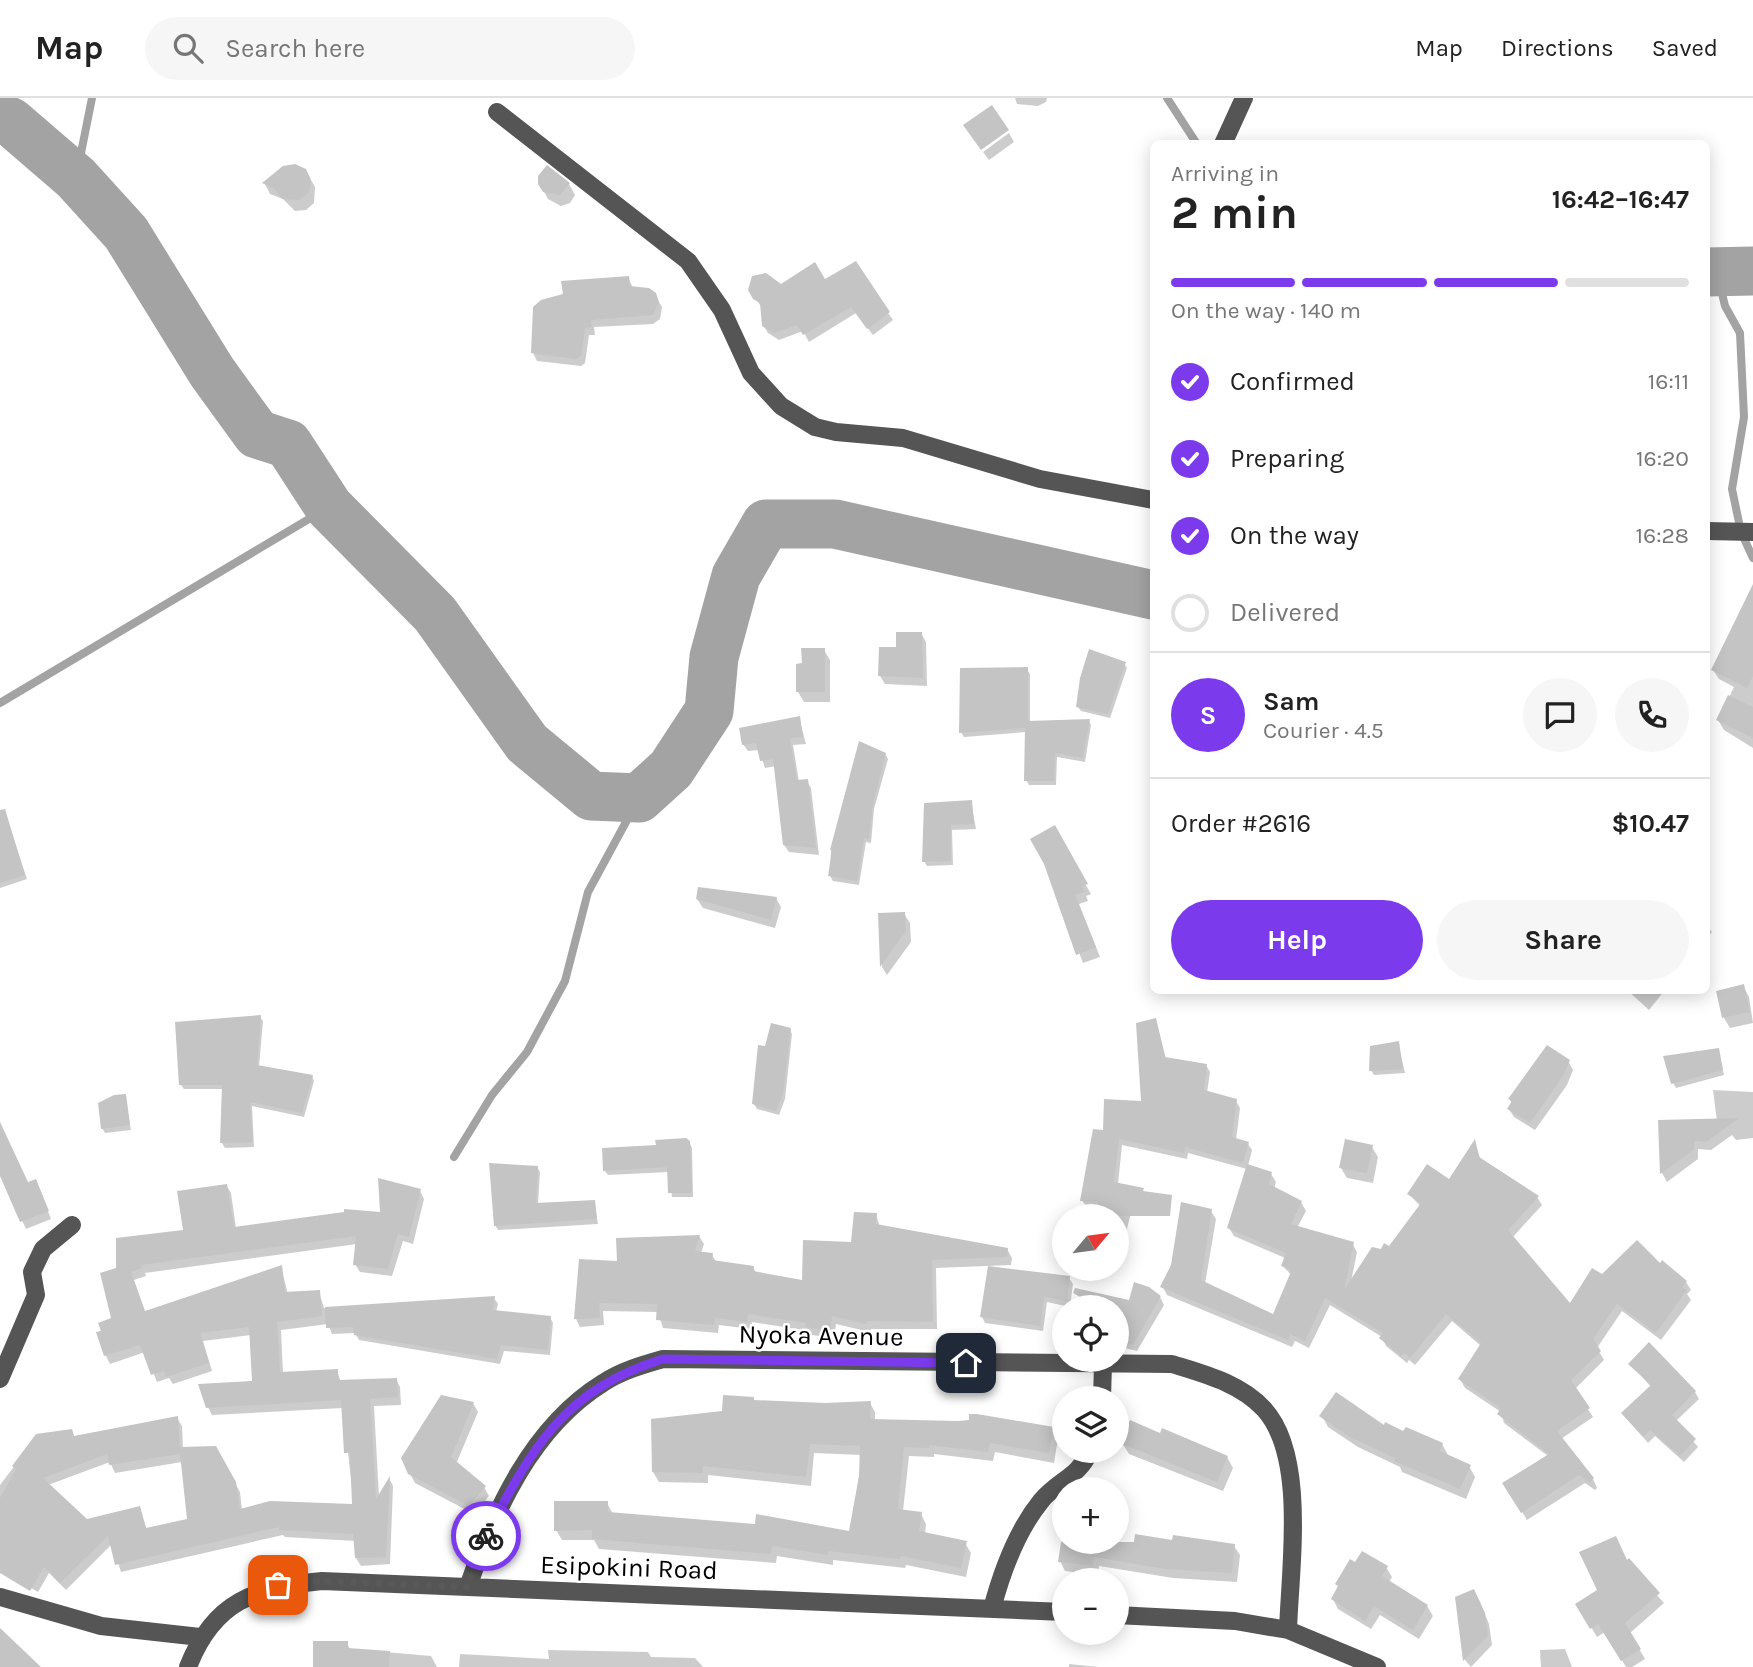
<!DOCTYPE html>
<meta charset="utf-8">
<style>
body{margin:0;font-family:Karla,sans-serif;background:#f6f6f6;color:#222;height:100vh;display:flex;flex-direction:column;font-size:26px;white-space:nowrap}
*{box-sizing:border-box;margin:0}
p{font-size:23px;color:#767676}
.icon{flex:none;width:38px;height:38px;fill:none;stroke:currentColor;stroke-width:2;stroke-linecap:round;stroke-linejoin:round}
.map{position:relative;flex:1;overflow:hidden}
.drawer{position:absolute;left:1150px;top:42px;width:560px;height:854px;display:flex;flex-direction:column;background:#fff;border-radius:10px;box-shadow:0 4px 18px #0003}
.drawer>*{flex:none}
.needle{width:46px;rotate:61deg}
.controls{position:absolute;left:1052px;top:1106px;display:grid;gap:14px}
.controls a{display:grid;place-items:center;width:77px;height:77px;border-radius:50%;background:#fff;box-shadow:0 4px 18px #0003;font-size:35px}
.pin{position:absolute;display:grid;place-items:center;width:60px;height:60px;color:#fff;margin:-30px;border-radius:14px;box-shadow:0 4px 10px #0006}
.courier{position:absolute;display:grid;place-items:center;width:70px;height:70px;margin:-35px;border:5px solid #7c3aed;border-radius:50%;background:#fff;color:#222;box-shadow:0 2px 9px #0007}
.summary em{font-style:normal;font-weight:700}
.summary div{display:flex;flex-direction:column-reverse}
.summary{display:flex;align-items:center;justify-content:space-between;height:119px;padding:0 21px}
h1{font-size:46px;font-weight:700;line-height:52px}
.bar{display:grid;grid-template-columns:repeat(4,1fr);gap:10px 7px;align-content:center;height:84px;padding:0 21px}
.bar i{height:9px;border-radius:5px;background:#e0e0e0}
.bar .on{background:#7c3aed}
.bar p{grid-column:span 4}
.line{display:flex;align-items:center;gap:18px;padding:0 21px;border-top:2px solid #e0e0e0}
.line div{flex:1}
.round{display:grid;place-items:center;flex:none;width:74px;height:74px;border-radius:37px;background:#f6f6f6}
ol{padding:0 21px;list-style:none}
li{display:flex;align-items:center;gap:21px;height:77px}
li p{margin-inline-start:auto}
li .icon{padding:7px;border-radius:50%;background:#7c3aed;color:#fff;stroke-width:4}
li:last-child{color:#767676}
li i{width:38px;height:38px;border:4px solid #e0e0e0;border-radius:50%}
.action{display:flex;gap:14px;margin-top:auto;padding:14px 21px}
.action a{flex:1;height:80px;border-radius:42px;background:#7c3aed;color:#fff;font-size:28px;font-weight:700;line-height:80px;text-align:center}
.action a+a{background:#f6f6f6;color:#222}
header{display:flex;align-items:center;gap:42px;box-sizing:border-box;height:98px;padding:0 35px;background:#fff;border-bottom:2px solid #e0e0e0}
header strong{font-size:33px}
nav{display:flex;gap:38px;margin-inline-start:auto;font-size:24px}
.search{width:490px;height:63px;background:#f6f6f6;display:flex;align-items:center;gap:18px;box-sizing:border-box;padding:0 24px;border-radius:38px;color:#767676;font-size:26px}
.map>svg:first-child{display:block}
.shadow{fill:#0003;fill-rule:evenodd}
.lines{fill:none;stroke-linecap:round;stroke-linejoin:round}
.stream{stroke:#a3a3a3;stroke-width:8}
.river{stroke:#a3a3a3;stroke-width:49}
.building{fill:#c4c4c4;fill-rule:evenodd}
.minor{stroke:#555;stroke-width:18}
.done{stroke:#595959;stroke-width:7;stroke-dasharray:0 12.6}
.route{stroke:#7c3aed;stroke-width:9}
.labels{text-anchor:middle;stroke-width:5;stroke-linejoin:round;paint-order:stroke}
.street-label{font-size:26px;fill:#000;stroke:#fff}
</style>
<header>
<strong>Map</strong>
<div class="search"><svg class="icon" aria-label="search" viewBox="0 0 24 24"><circle cx="10" cy="10" r="6"/><path d="M15 15l6 6"/></svg>Search here</div>
<nav><a>Map</a><a>Directions</a><a>Saved</a></nav>
</header>
<div class="map">
<svg width="1753" height="1569" viewBox="0 0 1753 1569">
<rect width="100%" height="100%" fill="#fff"/>
<!-- shadow -->
<path class="shadow" d="M1015,0H1047L1046,4L1038,8L1017,6Z
M1009,35L1014,44L989,62L983,54Z
M308,77L315,89L314,105L306,112L295,113L283,101L270,96L265,86Z
M569,86L575,97L570,105L561,108L548,101L542,90Z
M628,179L633,190L657,201L662,209L660,221L653,226L594,229L595,237H589L585,265L581,268L537,263L533,255Z
M825,184L888,215L893,222L873,237L856,215L809,244L803,233L779,242L768,235L763,227L762,210L750,192Z
M1753,500V650L1724,632L1718,622L1734,589L1719,581L1713,572Z
M921,535L926,544L927,588L885,586L880,578L898,550Z
M824,552L830,562V604H804L798,594L803,567Z
M1124,565L1127,570L1110,620L1081,613L1078,609Z
M1027,571L1030,576V625L1089,623L1091,627L1085,664L1057,659L1056,687H1029L1026,682L1027,634L964,639L961,634Z
M799,620L806,646L793,647L799,684L807,683L811,690L819,757L789,754L784,747L776,668L765,670L759,652L748,653L743,646Z
M885,656L888,661L874,711L871,745L866,744L859,787L833,783L830,778L831,751Z
M1153,656V679L1150,673Z
M971,704L976,731L952,732L953,767L927,768L924,763L925,706Z
M0,726L14,742L27,781L0,790Z
M1054,730L1091,796L1086,798L1088,803L1079,806L1100,859L1083,865L1045,766Z
M776,800L781,809L775,830L703,810L697,801Z
M880,816H904L910,825L911,844L887,877L882,869Z
M1706,826L1712,834L1706,841Z
M1743,888L1749,899L1753,925L1730,930L1724,920L1718,894Z
M1627,892H1665L1649,912Z
M260,919L263,923L259,969L312,978L314,983L304,1019L252,1008L254,1049L225,1050L222,1045L224,991H184L181,987Z
M1156,922L1166,961L1206,967L1210,974L1207,995L1236,1003L1240,1010L1236,1042L1248,1046L1252,1052L1248,1068L1271,1076L1276,1084L1274,1091L1301,1104L1306,1113L1297,1130L1352,1145L1357,1154L1351,1184L1390,1150L1421,1109L1409,1096L1450,1084L1475,1044L1481,1063L1537,1099L1542,1107L1512,1140L1570,1208L1602,1178L1660,1167L1686,1184L1691,1192L1687,1196L1691,1202L1661,1242L1622,1213L1597,1250L1604,1262L1575,1291L1593,1319L1561,1341L1593,1381L1597,1390L1595,1392L1585,1385L1527,1422L1505,1386L1548,1358L1504,1325L1501,1314L1465,1290L1460,1281L1481,1248L1452,1223L1415,1267L1409,1262L1407,1265L1386,1248L1382,1239L1330,1207L1309,1250L1295,1243L1292,1249L1167,1197L1162,1188L1211,1113L1216,1121L1205,1186L1274,1218L1291,1177L1283,1168L1285,1160L1234,1138L1229,1130L1247,1071L1188,1055L1187,1061L1122,1047L1118,1086L1136,1096L1124,1142L1116,1141V1118H1096L1098,1110L1086,1109L1082,1102L1105,1034L1143,1005Z
M790,932L792,936L785,1001L779,1017L757,1011L754,1006L766,949Z
M1398,945L1405,975L1374,977L1371,972Z
M1718,952L1724,977L1676,990L1673,985Z
M1568,963L1573,972L1567,987L1535,1032L1514,1019L1509,1011L1512,1006L1510,1002Z
M1713,992L1753,994V1040L1736,1042L1732,1037L1711,1052L1698,1051V1061L1667,1084L1662,1075L1660,1024L1717,1023Z
M125,998L131,1032L105,1035L102,1030Z
M0,1043L28,1086L39,1091L51,1121L26,1131L0,1076Z
M689,1044L692,1050L693,1099H672L669,1074L608,1077L605,1073Z
M1372,1049L1378,1059L1373,1085L1347,1080L1341,1070Z
M537,1069L540,1074L538,1106L594,1103L598,1126L498,1132L495,1127Z
M226,1087L231,1095L236,1130L381,1116L420,1093L424,1101L413,1146L403,1143L392,1178L360,1174L355,1166L357,1146L145,1175L146,1178L134,1182L145,1215L281,1169L288,1196L319,1194L324,1210L494,1200L498,1206L496,1214L550,1219L553,1225L550,1257L504,1253L500,1266L359,1242L355,1235L332,1236L328,1226L281,1232L283,1275L337,1273L341,1284L396,1281L400,1289L401,1307L374,1308L379,1399L390,1382L393,1388L390,1466L361,1468L356,1460L355,1443L285,1439L283,1437L121,1474L112,1446L66,1492L49,1475L38,1494L0,1472V1387L37,1338L71,1333L75,1339L177,1320L182,1328L183,1351L215,1350L240,1394L242,1412L354,1408L343,1310L212,1317L208,1309L254,1284L251,1237L203,1243L212,1273L173,1286L169,1280L157,1284L145,1254L110,1266L106,1258L99,1235L113,1221L118,1172L185,1133ZM110,1364L115,1375L182,1364L189,1423L147,1432L139,1410L86,1423L48,1387Z
M876,1117L880,1129L1007,1151L1012,1160L1011,1167L936,1170L937,1231H871L870,1234L836,1226L834,1240L812,1237L809,1233L752,1224L751,1231L719,1227L718,1235L663,1230L658,1214L603,1213L604,1227L580,1229L576,1221L619,1165L699,1138L704,1146L701,1155L712,1157L717,1165L753,1169L756,1175L803,1184L853,1145Z
M1069,1180L1073,1186L1070,1209L1047,1204L1043,1233L985,1225L982,1219Z
M1098,1197L1130,1204L1160,1199L1164,1207L1137,1253L1116,1248V1209H1095Z
M1631,1266L1695,1294L1699,1301L1676,1323L1698,1349L1684,1364L1655,1338L1648,1345L1623,1315L1651,1289Z
M755,1304L825,1307L870,1305L875,1314V1323L1053,1330L1058,1340L1054,1365L995,1354L993,1363L934,1356V1359L909,1358L903,1413L921,1416L926,1426L925,1436L965,1445L971,1455L966,1479L906,1467L905,1470L833,1462V1467L777,1458L776,1465L599,1451L594,1442H562L556,1432L607,1405L613,1416L851,1435L862,1357L814,1355L811,1388L708,1377V1385L659,1384L653,1374L723,1315Z
M473,1305L478,1314L456,1366L484,1389L489,1398L474,1416L415,1385L410,1376Z
M1322,1318L1385,1329L1442,1346L1448,1357L1469,1368L1475,1379L1466,1401L1402,1374L1400,1369L1358,1349L1328,1329Z
M1122,1345L1227,1359L1233,1370L1223,1393L1129,1356Z
M1063,1438L1064,1444L1234,1448L1240,1457L1237,1484L1173,1480L1099,1468L1098,1477L1065,1473L1060,1463Z
M1627,1464L1664,1505L1630,1535L1645,1561L1632,1569H1626L1605,1534L1597,1539L1577,1506L1599,1493Z
M1386,1469L1392,1479L1389,1484L1427,1508L1433,1518L1419,1541L1380,1517L1371,1531L1338,1511L1333,1501Z
M1457,1501L1479,1502L1489,1526L1492,1547L1471,1569L1465,1562Z
M347,1545L350,1551L431,1558L437,1569H315Z
M1565,1551L1572,1569H1541L1540,1552Z
M548,1552L648,1554L651,1559L695,1560L703,1569H459L460,1556L549,1561Z
M1069,1566L1099,1569H1069Z"/>
<g class="lines">
<!-- stream -->
<path class="stream" d="M1167,0L1197,46
M76,80L92,0
M1717,174L1725,208L1740,235L1744,319L1732,391L1741,434L1753,460
M0,605L329,409
M454,1059L492,997L527,954L565,883L588,794L639,700"/>
<!-- river -->
<path class="river" d="M0,19L11,24L76,80L126,135L212,274L257,336L288,346L329,409L435,516L527,645L591,698L639,700L671,671L709,613L714,559L736,478L766,426H835L1153,497
M1706,174L1753,173"/>
</g>
<!-- building -->
<path class="building" d="M992,7L1009,32L981,52L963,27Z
M295,66L306,71L311,82L309,94L300,102L282,101L275,91L262,85L283,68Z
M547,67L570,85L560,97L543,94L538,86V78Z
M856,163L890,214L867,231L851,209L803,237L797,227L774,235L762,228L760,205L753,201L748,192L752,178L766,175L781,186L815,164L825,181Z
M629,178L630,188L649,190L656,195L659,204L653,217L591,222L592,229L585,230L581,258L576,261L531,255L533,209L541,202L563,196L561,183Z
M1753,486V578L1747,590L1711,572Z
M896,534H922L923,580L878,578L879,549H896Z
M801,550H825V594H796V566L802,565Z
M1089,551L1126,564L1108,616L1076,609L1080,580Z
M1028,569V623L1090,621L1083,660L1055,655L1054,683H1024L1025,630L959,635L960,570Z
M1728,597L1753,609V640L1716,622Z
M800,618L803,639L790,640L797,682L808,681L816,750L783,747L773,661L760,663L756,645L742,647L739,630Z
M859,643L886,655L873,706L869,741L864,740L857,783L828,778L832,752H830Z
M972,702L974,726L951,727V763L922,764L924,705Z
M5,711L25,777L0,785V712Z
M1055,727L1088,786L1082,788L1084,794L1075,797L1096,849L1076,857L1044,766L1030,741Z
M698,789L777,799L771,822L696,801Z
M905,814L906,833L880,869L878,815Z
M1744,886L1750,914L1722,920L1716,893Z
M261,917L257,967L313,977L302,1015L250,1004L253,1044L220,1045L222,987H179L175,924Z
M1156,920L1165,959L1207,966L1204,992L1237,1001L1232,1039L1249,1044L1243,1065L1185,1049L1184,1055L1119,1041L1114,1084L1144,1090L1143,1093L1172,1097L1170,1118H1095L1098,1104L1080,1103L1093,1031L1103,1032L1104,1001L1141,1003L1136,925Z
M771,925L791,930L783,995L776,1013L752,1006L758,947L765,948Z
M1399,943L1403,971L1369,973L1370,948Z
M1547,947L1570,962L1563,978L1530,1025L1507,1011L1512,1003L1508,1001Z
M1719,950L1723,972L1671,986L1663,958Z
M126,996L130,1027L101,1031L98,1005L114,997Z
M1739,1020L1706,1044L1694,1043V1052L1660,1076L1658,1022Z
M0,1024L28,1084L36,1081L49,1113L20,1124L0,1078Z
M686,1040L690,1043L692,1095H668L667,1069L603,1073L602,1050L656,1047L655,1042Z
M1345,1041L1373,1047L1367,1075L1339,1070Z
M1475,1041L1479,1059L1539,1098L1508,1132L1570,1205L1592,1170L1602,1176L1637,1142L1660,1165L1662,1162L1687,1183L1682,1189L1687,1192L1656,1235L1617,1206L1593,1241L1601,1253L1571,1282L1590,1310L1557,1333L1594,1380L1590,1385L1579,1377L1521,1415L1502,1385L1549,1356L1497,1316L1501,1310L1458,1281L1481,1245L1446,1216L1410,1260L1404,1255L1401,1258L1379,1240L1383,1235L1325,1200L1305,1243L1290,1236L1288,1242L1160,1189L1171,1167L1181,1104L1212,1111L1201,1182L1273,1216L1290,1176V1171L1281,1168L1286,1155L1227,1130L1247,1066L1272,1074L1269,1086L1302,1103L1291,1126L1354,1144L1344,1192L1372,1149L1381,1151L1384,1145L1389,1148L1421,1105L1407,1096L1427,1066L1449,1081Z
M489,1065L538,1068L536,1105L595,1102L597,1121L494,1128Z
M378,1080L421,1091L409,1139L398,1136L388,1171L353,1167L356,1138L141,1167L142,1170L131,1174L145,1213L282,1167L285,1194L320,1192L322,1218L277,1224L280,1274L338,1271V1282L397,1280L398,1299L370,1301L376,1401L390,1378L386,1459L355,1460L353,1436L279,1432V1429L115,1467L108,1438L60,1485L44,1469L30,1493L0,1475V1400L16,1371L12,1368L36,1336L72,1331L74,1338L178,1318L180,1349L216,1348L236,1384L240,1411L270,1403L352,1406L350,1355H344L341,1302L206,1310L198,1286L252,1283L249,1229L200,1235L209,1265L166,1279L164,1273L151,1277L140,1247L104,1258L96,1234L101,1233L98,1225L111,1220L100,1175L116,1170V1140L183,1132L177,1093L227,1086L234,1129L344,1114V1111L380,1114ZM107,1356L109,1367L180,1356L187,1421L146,1430L140,1408L87,1421L43,1380Z
M854,1114L877,1115L876,1126L1008,1150L1007,1159L932,1162L933,1224L867,1223L866,1226L832,1218L830,1233L805,1229L806,1225L748,1216L747,1224L715,1220L714,1227L656,1222L657,1206L599,1205L600,1220L574,1221L579,1161L617,1163L616,1140L700,1137L695,1153L713,1155L712,1162L754,1168L753,1173L802,1182L803,1142L851,1144Z
M988,1168L1070,1178L1067,1203L1044,1199L1040,1228L980,1219Z
M1134,1184L1149,1189L1161,1198L1133,1247L1116,1243V1209H1098L1073,1195L1075,1190L1129,1202Z
M495,1198L493,1212L551,1218L548,1252L501,1247L497,1261L354,1237L353,1229L326,1230L325,1209Z
M1649,1244L1696,1293L1672,1317L1696,1341L1680,1358L1650,1332L1643,1339L1621,1315L1651,1287L1628,1266Z
M1336,1294L1384,1327L1385,1324L1403,1333L1406,1329L1443,1345L1440,1353L1471,1367L1460,1391L1394,1363L1395,1360L1350,1339L1319,1318Z
M441,1297L474,1304L451,1359L486,1388L469,1408L408,1376L401,1360Z
M723,1297L754,1299V1302L825,1305L871,1303L870,1321L958,1323L969,1322V1316H977L1054,1329L1049,1355L990,1345L988,1354L929,1347V1350L904,1349L898,1411L922,1414L919,1433L967,1443L961,1470L901,1458L900,1461L828,1453V1457L772,1448L771,1456L592,1441V1432L554,1433V1403H608V1414L755,1426L756,1416L849,1433L859,1378L860,1348L810,1346L806,1379L703,1368V1375L652,1374L651,1321L722,1313Z
M1130,1322L1160,1335L1162,1330L1228,1358L1217,1384L1120,1345Z
M1135,1436L1172,1442L1173,1437L1235,1446L1232,1475L1166,1471L1094,1459L1093,1468L1058,1464L1061,1444H1134Z
M1616,1438L1627,1462L1629,1460L1660,1495L1625,1525L1641,1551L1621,1563L1598,1526L1590,1531L1575,1506L1597,1492L1579,1454Z
M1362,1453L1388,1468L1382,1478L1428,1507L1413,1532L1374,1508L1365,1523L1331,1501L1338,1488L1335,1486L1350,1461L1355,1464Z
M1474,1491L1485,1515L1488,1538L1463,1563L1455,1499Z
M0,1530L41,1569H0Z
M313,1543H348V1550L390,1553L389,1569H313Z"/>
<g class="lines">
<!-- minor -->
<path class="minor" d="M497,14L688,163L722,212L751,275L781,308L815,329L836,334L903,340L1040,381L1153,402
M1223,46L1244,0
M1706,433L1753,434
M0,1281L36,1197L32,1174L43,1151L72,1127
M1102,1300L1103,1267
M468,1489C494,1413 532,1329 603,1285C621,1273 642,1267 663,1261L1172,1266C1204,1276 1240,1285 1264,1311C1307,1358 1290,1470 1288,1532
M0,1499L101,1528L200,1539
M992,1511C1002,1473 1016,1434 1041,1403C1058,1382 1078,1380 1090,1353
M1116,1517L1235,1523L1288,1532L1377,1569
M188,1569C214,1502 255,1490 322,1483L1064,1514"/>
</g>
<g class="lines">
<!-- done -->
<path class="done" d="M278,1487L321,1483L467,1489L486,1438"/>
<!-- route -->
<path class="route" d="M486,1438C532,1350 563,1292 663,1261L966,1265"/>
</g>
<g class="labels">
<!-- street labels -->
<g class="street-label">
<text transform="translate(821 1237) rotate(1)" y="9">Nyoka Avenue</text>
<text transform="translate(629 1469) rotate(2)" y="9">Esipokini Road</text>
</g>
</g>
</svg>
<div class="controls">
<a><svg class="needle" viewBox="-14 -14 28 28"><path d="M0-13l5 13h-10z" fill="#e53935"/><path d="M0 13l5-13h-10z" fill="#767676"/></svg></a>
<a><svg class="icon" aria-label="locate" viewBox="0 0 24 24"><circle cx="12" cy="12" r="6"/><path d="M12 2v4M12 18v4M2 12h4M18 12h4"/></svg></a>
<a><svg class="icon" aria-label="layers" viewBox="0 0 24 24"><path d="M12 4l9 5-9 5-9-5zM3 14l9 5 9-5"/></svg></a>
<a>+</a>
<a>−</a>
</div>
<div class="pin" style="left:278px;top:1487px;background:#ea580c"><svg class="icon" aria-label="bag" viewBox="0 0 24 24"><path d="M5 8h14l-1 12H6zM9 8a3 3 0 0 1 6 0"/></svg></div>
<div class="pin" style="left:966px;top:1265px;background:#1f2937"><svg class="icon" aria-label="home" viewBox="0 0 24 24"><path d="M3 11l9-7 9 7M6 9v11h12V9"/></svg></div>
<div class="courier" style="left:486px;top:1438px"><svg class="icon" aria-label="bike" viewBox="0 0 24 24"><circle cx="6" cy="16" r="4"/><circle cx="18" cy="16" r="4"/><path d="M6 16l4-8h5l3 8M10 8l3 8H6M13 5h3"/></svg></div>
<section class="drawer">
<div class="summary"><div><h1>2 min</h1><p>Arriving in</p></div><em>16:42–16:47</em></div>
<div class="bar"><i class="on"></i><i class="on"></i><i class="on"></i><i></i><p>On the way · 140 m</p></div>
<ol>
<li><svg class="icon" aria-label="check" viewBox="0 0 24 24"><path d="M5 12l5 5 9-10"/></svg>Confirmed<p>16:11</p></li>
<li><svg class="icon" aria-label="check" viewBox="0 0 24 24"><path d="M5 12l5 5 9-10"/></svg>Preparing<p>16:20</p></li>
<li><svg class="icon" aria-label="check" viewBox="0 0 24 24"><path d="M5 12l5 5 9-10"/></svg>On the way<p>16:28</p></li>
<li><i></i>Delivered</li>
</ol>
<div class="line" style="height:126px"><b class="round" style="background:#7c3aed;color:#fff">S</b><div><b>Sam</b><p>Courier · 4.5</p></div><a class="round"><svg class="icon" aria-label="chat" viewBox="0 0 24 24"><path d="M4 5h16v11H9l-5 4z"/></svg></a><a class="round"><svg class="icon" aria-label="phone" viewBox="0 0 24 24"><path d="M5 4h4l2 5-3 2q2 4 5 5l2-3 5 2v4C11 20 4 13 5 4z"/></svg></a></div>
<div class="line" style="height:91px"><div>Order #2616</div><b>$10.47</b></div>
<div class="action"><a>Help</a><a>Share</a></div>
</section>
</div>
